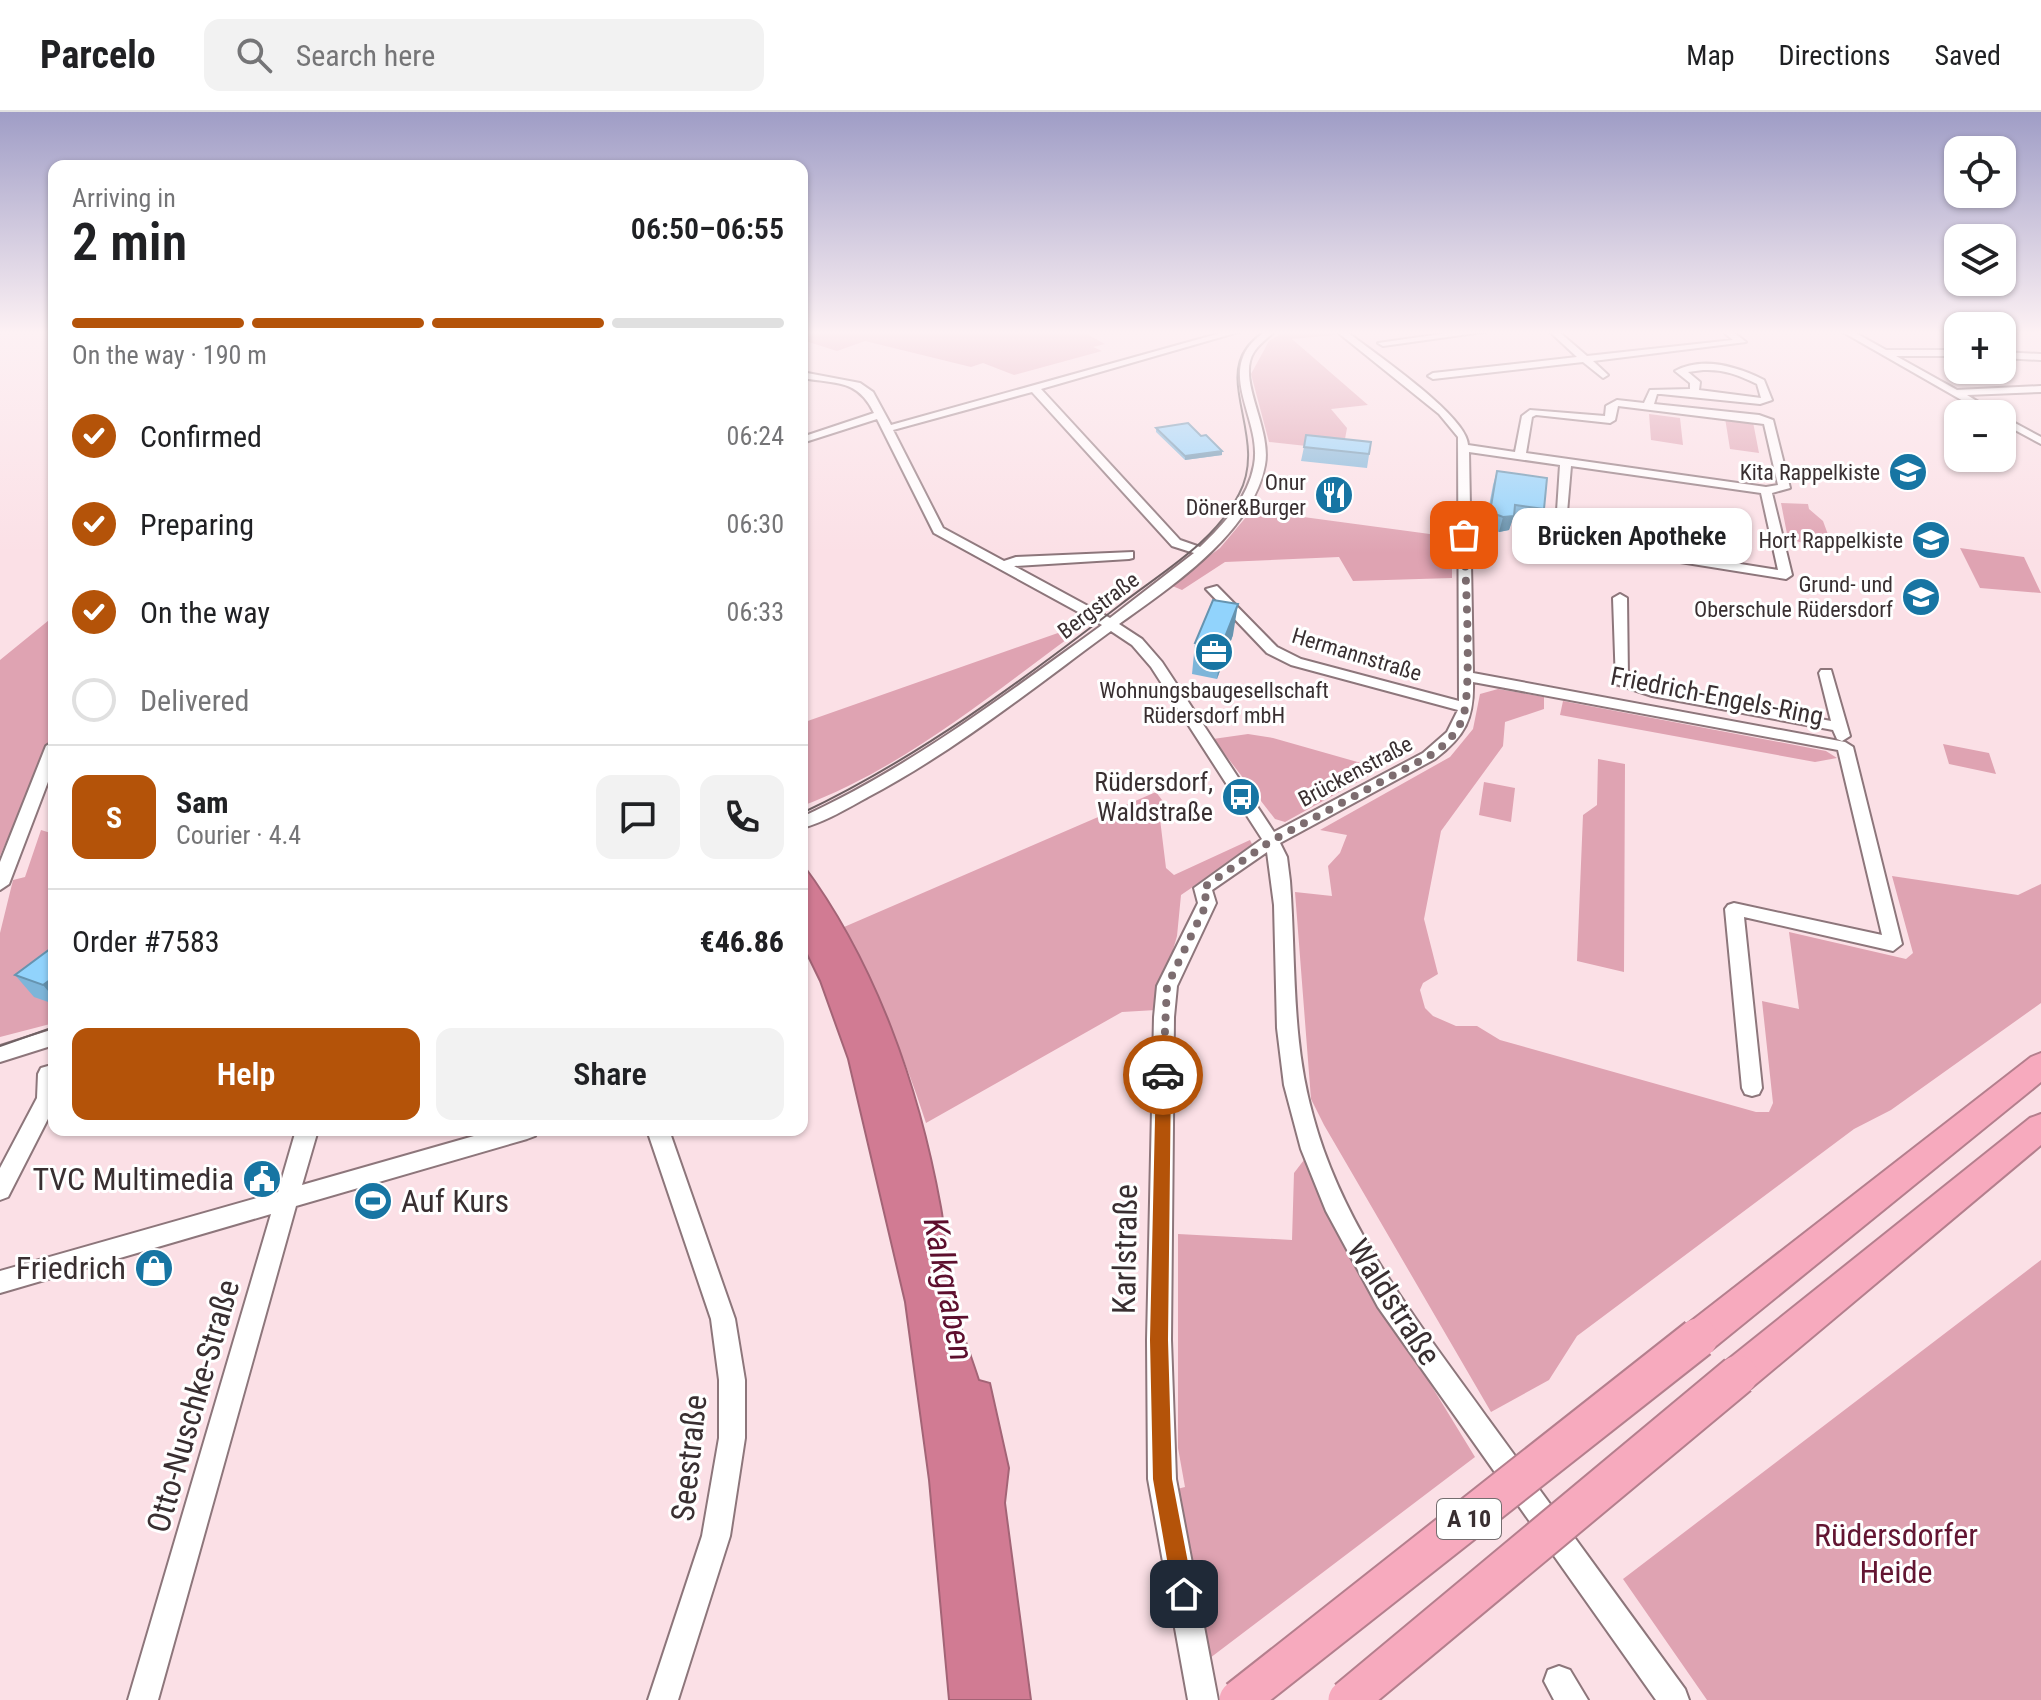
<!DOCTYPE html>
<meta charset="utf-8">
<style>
body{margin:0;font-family:"Roboto Condensed",sans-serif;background:#f2f2f2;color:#202124;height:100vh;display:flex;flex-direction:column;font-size:30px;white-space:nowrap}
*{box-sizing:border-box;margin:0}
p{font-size:26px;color:#757577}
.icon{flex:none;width:44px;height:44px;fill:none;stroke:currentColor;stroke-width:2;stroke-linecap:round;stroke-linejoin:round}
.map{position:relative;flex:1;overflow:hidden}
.sheet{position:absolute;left:48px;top:48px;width:760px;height:976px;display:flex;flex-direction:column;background:#fff;border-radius:16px;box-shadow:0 2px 6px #0004}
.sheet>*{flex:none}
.buttons{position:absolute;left:1944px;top:24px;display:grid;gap:16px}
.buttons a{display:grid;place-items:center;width:72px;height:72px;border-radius:16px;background:#fff;box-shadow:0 2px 6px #0004;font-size:40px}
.pin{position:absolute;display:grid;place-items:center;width:68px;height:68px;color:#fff;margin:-34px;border-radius:16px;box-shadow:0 4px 12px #0006}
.courier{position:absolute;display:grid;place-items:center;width:80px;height:80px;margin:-40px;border:6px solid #b45309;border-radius:50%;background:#fff;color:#222;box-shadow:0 2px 10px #0007}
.bubble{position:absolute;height:56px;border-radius:16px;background:#fff;box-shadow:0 2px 6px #0004;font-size:26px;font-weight:600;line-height:56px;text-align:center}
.overview em{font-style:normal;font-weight:600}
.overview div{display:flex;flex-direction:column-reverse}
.overview{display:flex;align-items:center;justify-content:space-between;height:136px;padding:0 24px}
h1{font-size:52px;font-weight:600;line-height:60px}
.bar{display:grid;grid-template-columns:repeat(4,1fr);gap:12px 8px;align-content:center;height:96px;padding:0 24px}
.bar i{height:10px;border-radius:6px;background:#e0e0e0}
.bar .selected{background:#b45309}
.bar p{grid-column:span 4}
.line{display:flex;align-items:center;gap:20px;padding:0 24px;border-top:2px solid #e0e0e0}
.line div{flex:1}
.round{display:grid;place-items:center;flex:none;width:84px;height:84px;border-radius:16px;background:#f2f2f2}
ol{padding:0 24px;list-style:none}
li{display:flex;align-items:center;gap:24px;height:88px}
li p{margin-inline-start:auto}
li .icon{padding:8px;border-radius:50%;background:#b45309;color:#fff;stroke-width:4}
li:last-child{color:#757577}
li i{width:44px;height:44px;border:4px solid #e0e0e0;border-radius:50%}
.primary-button{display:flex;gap:16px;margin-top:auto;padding:16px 24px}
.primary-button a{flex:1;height:92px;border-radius:16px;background:#b45309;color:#fff;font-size:32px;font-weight:600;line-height:92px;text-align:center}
.primary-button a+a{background:#f2f2f2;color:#202124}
header{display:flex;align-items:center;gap:48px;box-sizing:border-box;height:112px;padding:0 40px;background:#fff;border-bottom:2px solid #e0e0e0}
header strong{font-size:38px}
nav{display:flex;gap:44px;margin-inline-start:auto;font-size:28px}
.search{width:560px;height:72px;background:#f2f2f2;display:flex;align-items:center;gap:20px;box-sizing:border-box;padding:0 28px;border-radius:16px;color:#757577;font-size:30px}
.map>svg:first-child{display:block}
.green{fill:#dfa3b2}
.water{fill:#d17b93;stroke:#a36476;stroke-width:2}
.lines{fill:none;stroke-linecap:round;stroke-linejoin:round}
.minor-casing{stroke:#8d767b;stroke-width:4}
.highway-casing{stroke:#b47f8d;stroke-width:4}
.minor{fill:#fff;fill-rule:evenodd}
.highway{fill:#f7aabe;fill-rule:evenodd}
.tram{stroke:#706164;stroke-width:2}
.highway-bridge-casing{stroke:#b47f8d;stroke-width:43;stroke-linecap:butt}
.highway-bridge{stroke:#f7aabe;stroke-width:39}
.wall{fill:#7db5d9}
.shaded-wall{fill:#6694b0}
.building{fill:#91d3fc;stroke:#6694b0;stroke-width:2}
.route{fill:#b45309}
.done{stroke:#7d6d70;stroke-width:8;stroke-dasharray:0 14.4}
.labels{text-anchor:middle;stroke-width:6;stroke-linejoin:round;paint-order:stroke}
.far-poi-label{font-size:22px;fill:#392f31;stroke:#fff;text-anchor:end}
.far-street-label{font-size:22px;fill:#392f31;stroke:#fff}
.shield{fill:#fff;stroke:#746d6f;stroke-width:2}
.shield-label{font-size:24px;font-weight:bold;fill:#392f31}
.street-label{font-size:26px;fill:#392f31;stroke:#fff}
.poi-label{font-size:26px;fill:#392f31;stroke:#fff;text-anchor:end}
.near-poi-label{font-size:32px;fill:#392f31;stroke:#fff;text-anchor:end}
.near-street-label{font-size:32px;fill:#392f31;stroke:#fff}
.near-park-label{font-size:32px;fill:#631532;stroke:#fff}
.near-water-label{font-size:34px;font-style:italic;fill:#5d0f2e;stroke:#fff}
</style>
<header>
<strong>Parcelo</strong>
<div class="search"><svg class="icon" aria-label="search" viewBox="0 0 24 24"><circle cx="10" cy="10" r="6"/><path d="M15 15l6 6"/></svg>Search here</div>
<nav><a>Map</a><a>Directions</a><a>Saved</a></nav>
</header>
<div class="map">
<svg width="2041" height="1588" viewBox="0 0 2041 1588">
<rect width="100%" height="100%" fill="#fbe0e6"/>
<!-- green -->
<path class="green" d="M802,219H1074L1085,221L1105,232L1093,235L1102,239L1014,263L983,251L971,255L865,229L837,239L802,228Z
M1285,219H1332L1336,223L1292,227L1368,293L1331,297L1347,316L1343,338L1269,330L1251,262L1269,229Z
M1649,302L1680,306L1683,333L1651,328Z
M1725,306L1753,310L1759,341L1730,337Z
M1781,391L1808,392L1809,397L1823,409L1830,428L1827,431L1815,434L1788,427Z
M1252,398L1452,425V466L1353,469L1339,445L1225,450L1182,478L1170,473L1220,436Z
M1960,436L2024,445L2041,481L1980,476Z
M54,504V620L0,744V548Z
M1092,509C1000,575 909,654 802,694V611Z
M1498,577L1544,585V597L1505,610L1503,634L1441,719L1424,807L1438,862L1423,871L1420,878L1425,896L1433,904L1456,914H1477L1500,928L1756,1000H1769L1773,991L1762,889L1799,897L1789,820L1906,847L1913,841L1892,764L2018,783L2041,772V891L1891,998L1854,1017L1577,1224L1549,1268L1491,1300L1324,1013L1311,987L1295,780L1332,784L1328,754L1340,741L1347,723L1320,718L1450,645L1473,617L1480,582Z
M1563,589L1826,639L1837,646L1815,650L1560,603Z
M1248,622L1273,626L1361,651L1370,663L1285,710L1275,707L1213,627Z
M1943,632L1989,641L1996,662L1949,652Z
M1598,647L1625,652L1624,860L1577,849L1583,703L1597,693Z
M1484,670L1515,676L1511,710L1479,703Z
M1156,680L1168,696L1159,699L1166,756L1174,763L1250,728L1253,734L1181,783L1177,824L1156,898L1122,900L926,1011C904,942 876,879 844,815Z
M41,718L54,722V911L0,925V821L13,768L25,765Z
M1307,1044L1341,1126L1475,1345L1210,1546L1177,1377L1185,1375L1178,1336V1122L1292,1128L1294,1061Z
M2041,1148V1588H1707L1623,1467Z"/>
<!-- water -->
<path class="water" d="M802,751C876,850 919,974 941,1095C946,1121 945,1148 950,1174C956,1205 969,1237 979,1268L990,1271L1009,1356L1005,1391L1031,1588H949L929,1368L905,1190L848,947L820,869L802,832Z"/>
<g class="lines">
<defs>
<path id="minor" d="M1228,219H1242L1041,277L1180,428L1200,435C1224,412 1248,386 1254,353C1262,311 1222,268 1250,233C1257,224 1264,219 1275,219C1268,226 1259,232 1254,240C1236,267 1272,316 1265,353C1253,420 1171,475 1119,512L1142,527L1162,550L1274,720L1423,641L1447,620L1458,598L1291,553L1267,541L1206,477L1217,474L1277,535L1301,547L1459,589L1458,325L1439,302L1336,219H1346C1371,239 1468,304 1468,333L1515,340L1522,304L1530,298L1605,304L1606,294L1617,288L1644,291L1650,278L1690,277V271L1675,259C1703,244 1738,255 1764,268L1772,288L1760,292L1661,282H1657L1654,292L1759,303L1773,308L1790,376L1772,381L1792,463L1786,467L1555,430L1560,353L1469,340L1473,561L1845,630L1853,635L1902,832L1893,839L1744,805L1762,976L1759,982L1752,984L1745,982L1742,976L1725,797L1728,793L1734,791L1882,823L1838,638L1473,570C1474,607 1465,624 1435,647L1280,731L1287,745L1290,769C1296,848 1291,927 1313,1004C1344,1119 1420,1212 1488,1307C1554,1397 1619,1487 1685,1577L1689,1588H1656L1378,1195L1326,1099L1301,1037L1284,973L1277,916L1274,793L1267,740L1212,778L1216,791L1177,874L1174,905L1171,1228L1176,1367L1218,1588H1188L1148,1367L1147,1228L1154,905L1157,874L1198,791L1194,776L1262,727L1151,555L1132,533L1111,519C1032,577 955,639 868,685C848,696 825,710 802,716V705C911,655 1005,583 1102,513L934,421L877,307L802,331V325L874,301C858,267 836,272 802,266V260L860,271L873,280L891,313ZM1703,258C1724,257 1739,263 1757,272L1761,286L1699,278L1700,270L1688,260ZM1032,280L1172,434L1194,441L1110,506L1014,454L1129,447L1133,446V440L1016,445L1004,449L943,416L893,318ZM1618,294L1764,312L1778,373L1766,375L1526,341L1532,305L1536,303L1610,311L1615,308ZM1571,354L1761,381L1778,458L1565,424Z
M1462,219H1490L1383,234L1378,231Z
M1549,219H1558L1587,244L1733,228L1722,219H1732L1746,230L1593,249L1608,263L1603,266L1583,250L1433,267L1428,264L1433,261L1577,245Z
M1841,219H1852L1886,238H1958V244H1896L1957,278L2041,274V280L1967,283L1998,302H1986Z
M2002,240L2041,242V248L2002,246Z
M2002,304L2041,325V332L2002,311Z
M1620,482L1627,486L1628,567L1655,576L1831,609L1819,561L1821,558H1831L1850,624L1842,629L1837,627L1833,618L1652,584L1616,572L1613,486Z
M54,629V654L9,772L0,778V750L46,634Z
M54,917V933L0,950V934Z
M48,954L54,956V995L8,1085L0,1088V1056L37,986L38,962L41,956Z
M296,1018H318L302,1073L495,1018H538L535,1024L527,1027L296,1094L158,1588H128L271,1102L0,1181V1159L278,1080Z
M647,1018H669L735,1207L745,1268V1326L730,1424L678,1588H648L702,1424L719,1326V1268L711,1207Z
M1559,1554L1570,1558L1588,1588H1554L1544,1569L1548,1558Z"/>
<path id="highway" d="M2041,941V970L1711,1238L1698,1243L1685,1238L1680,1226L1685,1214L2031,945Z
M2041,1002V1033L1751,1276L1738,1281L1725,1276L1720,1263L1725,1250L2030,1006Z"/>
</defs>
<!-- minor casing -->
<use href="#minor" class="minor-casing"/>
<!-- highway casing -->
<use href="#highway" class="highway-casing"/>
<!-- minor -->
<use href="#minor" class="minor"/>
<!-- highway -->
<use href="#highway" class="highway"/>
<!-- tram -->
<path class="tram" d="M802,701C918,646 1019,571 1120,493C1162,460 1214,431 1239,382C1267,330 1219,273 1246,236C1250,230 1258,224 1263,219
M0,934L54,915"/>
<defs>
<path id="highway-bridge" d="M1239,1588L1698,1226
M1348,1588L1738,1263"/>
</defs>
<!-- highway-bridge casing -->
<use href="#highway-bridge" class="highway-bridge-casing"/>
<!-- highway-bridge -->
<use href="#highway-bridge" class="highway-bridge"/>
</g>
<!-- wall -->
<path class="wall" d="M1156,316L1222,339V343L1185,348L1156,320Z
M1371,330L1367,356L1301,349L1304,335Z
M1497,359L1544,397L1539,412L1512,408L1509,418L1499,420L1485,415L1493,373Z
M1233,523L1217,567L1192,562L1195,531Z
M54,834V892L34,885L15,863Z"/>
<!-- shaded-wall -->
<path class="shaded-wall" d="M1222,339V343L1185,348V344Z
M1514,404L1509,418L1499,420L1503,405Z
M1238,492L1233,523L1217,567L1221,535Z
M54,865V886L43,873Z"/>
<!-- building -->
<path class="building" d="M1188,311L1201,324L1206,323L1222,339L1185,344L1156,316Z
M1306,323L1371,330L1369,342L1304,335Z
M1497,359L1547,366L1544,397L1515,393L1514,404L1503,405L1490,400Z
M1213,488L1238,492L1221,535L1195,531Z
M54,834V865L43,873L15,863Z"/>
<!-- sky -->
<linearGradient id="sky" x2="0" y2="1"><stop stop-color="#9f9dc6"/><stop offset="0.5" stop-color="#fdf1f4"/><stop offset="1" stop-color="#fdf1f4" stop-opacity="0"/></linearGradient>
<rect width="2041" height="441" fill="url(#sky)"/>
<!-- route -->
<path class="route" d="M1163,957L1171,963L1168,1228L1172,1367L1194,1482L1191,1490L1184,1493L1176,1490L1173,1482L1153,1367L1150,1228L1156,963Z"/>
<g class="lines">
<!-- done -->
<path class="done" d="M1163,963L1167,874L1207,791L1203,776L1271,729L1429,644C1443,635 1455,624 1462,608C1473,584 1465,458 1464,423"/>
</g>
<!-- icons -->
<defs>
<symbol id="school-disc" viewBox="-11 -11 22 22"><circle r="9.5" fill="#1775a3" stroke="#fff"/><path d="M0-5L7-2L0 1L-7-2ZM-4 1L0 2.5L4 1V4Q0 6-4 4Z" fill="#fff"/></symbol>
<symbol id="restaurant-disc" viewBox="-11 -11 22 22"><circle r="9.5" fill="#1775a3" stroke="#fff"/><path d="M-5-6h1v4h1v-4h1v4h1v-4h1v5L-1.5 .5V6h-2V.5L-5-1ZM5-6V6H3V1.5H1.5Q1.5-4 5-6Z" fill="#fff"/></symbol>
<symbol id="office-disc" viewBox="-11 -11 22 22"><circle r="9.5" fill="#1775a3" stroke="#fff"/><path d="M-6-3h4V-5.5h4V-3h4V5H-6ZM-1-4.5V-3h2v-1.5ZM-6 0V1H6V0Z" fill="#fff"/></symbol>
<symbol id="bus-disc" viewBox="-11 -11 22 22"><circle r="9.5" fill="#1775a3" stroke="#fff"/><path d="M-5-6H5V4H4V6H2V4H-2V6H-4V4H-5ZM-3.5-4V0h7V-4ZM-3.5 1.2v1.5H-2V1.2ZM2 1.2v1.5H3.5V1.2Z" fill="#fff"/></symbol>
<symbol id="civic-disc" viewBox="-11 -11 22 22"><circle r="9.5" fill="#1775a3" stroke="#fff"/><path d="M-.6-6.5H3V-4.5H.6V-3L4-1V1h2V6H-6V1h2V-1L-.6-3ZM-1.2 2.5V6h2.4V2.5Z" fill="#fff"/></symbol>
<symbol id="stadium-disc" viewBox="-11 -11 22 22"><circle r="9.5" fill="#1775a3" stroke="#fff"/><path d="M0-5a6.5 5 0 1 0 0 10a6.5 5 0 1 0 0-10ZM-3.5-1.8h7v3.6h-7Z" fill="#fff"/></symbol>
<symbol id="shop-disc" viewBox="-11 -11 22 22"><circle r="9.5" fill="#1775a3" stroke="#fff"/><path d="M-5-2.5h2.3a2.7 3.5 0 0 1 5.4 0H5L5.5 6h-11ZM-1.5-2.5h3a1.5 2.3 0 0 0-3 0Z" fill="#fff"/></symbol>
</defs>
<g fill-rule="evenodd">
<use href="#school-disc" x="1886" y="338" width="44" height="44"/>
<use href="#restaurant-disc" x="1312" y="361" width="44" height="44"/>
<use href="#school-disc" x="1909" y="406" width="44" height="44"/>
<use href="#school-disc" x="1899" y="463" width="44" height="44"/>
<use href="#office-disc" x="1192" y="518" width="44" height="44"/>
<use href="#bus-disc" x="1219" y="663" width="44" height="44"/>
<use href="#civic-disc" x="240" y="1045" width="44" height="44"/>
<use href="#stadium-disc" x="351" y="1067" width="44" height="44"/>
<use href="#shop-disc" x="132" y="1134" width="44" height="44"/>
</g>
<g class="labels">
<!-- far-poi labels -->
<g class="far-poi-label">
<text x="1880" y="368">Kita Rappelkiste</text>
<text x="1306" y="378">Onur<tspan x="1306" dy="25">Döner&amp;Burger</tspan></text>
<text x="1903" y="436">Hort Rappelkiste</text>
<text x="1893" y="480">Grund- und<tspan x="1893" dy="25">Oberschule Rüdersdorf</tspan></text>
<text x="1214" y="586" text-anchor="middle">Wohnungsbaugesellschaft<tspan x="1214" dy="25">Rüdersdorf mbH</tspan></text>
</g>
<!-- far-street labels -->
<g class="far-street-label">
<text transform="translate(1098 493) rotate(-37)" y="8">Bergstraße</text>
<text transform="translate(1357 542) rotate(17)" y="8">Hermannstraße</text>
<text transform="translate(1355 659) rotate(-28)" y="8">Brückenstraße</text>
</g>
<!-- shield labels -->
<rect class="shield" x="1437" y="1387" width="64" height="40" rx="6"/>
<g class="shield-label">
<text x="1469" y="1415">A 10</text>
</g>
<!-- street labels -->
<g class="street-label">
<text transform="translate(1717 584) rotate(11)" y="9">Friedrich-Engels-Ring</text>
</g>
<!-- poi labels -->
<g class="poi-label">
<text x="1213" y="679">Rüdersdorf,<tspan x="1213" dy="30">Waldstraße</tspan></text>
</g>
<!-- near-poi labels -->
<g class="near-poi-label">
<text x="234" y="1078">TVC Multimedia</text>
<text x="401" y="1100" text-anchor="start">Auf Kurs</text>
<text x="126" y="1167">Friedrich</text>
</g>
<!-- near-street labels -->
<g class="near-street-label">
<text transform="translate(1125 1137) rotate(-89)" y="11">Karlstraße</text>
<text transform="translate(1394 1190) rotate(57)" y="11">Waldstraße</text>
<text transform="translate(193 1294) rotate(-74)" y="11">Otto-Nuschke-Straße</text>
<text transform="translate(689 1346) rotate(-84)" y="11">Seestraße</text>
</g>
<!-- near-park labels -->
<g class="near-park-label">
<text x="1896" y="1434">Rüdersdorfer<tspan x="1896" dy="37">Heide</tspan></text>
</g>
<!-- near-water labels -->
<g class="near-water-label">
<text transform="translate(949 1177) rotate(79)" y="12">Kalkgraben</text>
</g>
</g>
</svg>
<div class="buttons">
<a><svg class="icon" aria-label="locate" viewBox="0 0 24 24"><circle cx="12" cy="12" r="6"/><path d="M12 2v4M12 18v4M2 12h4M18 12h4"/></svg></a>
<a><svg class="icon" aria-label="layers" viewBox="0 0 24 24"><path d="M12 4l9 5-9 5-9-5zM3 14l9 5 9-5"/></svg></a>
<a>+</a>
<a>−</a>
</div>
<div class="pin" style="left:1464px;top:423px;background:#ea580c"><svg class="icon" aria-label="bag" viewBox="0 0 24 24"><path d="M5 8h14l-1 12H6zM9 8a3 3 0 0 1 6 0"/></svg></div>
<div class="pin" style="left:1184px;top:1482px;background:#1f2937"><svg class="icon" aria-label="home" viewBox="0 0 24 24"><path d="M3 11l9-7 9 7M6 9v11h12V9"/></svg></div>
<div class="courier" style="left:1163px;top:963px"><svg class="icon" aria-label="car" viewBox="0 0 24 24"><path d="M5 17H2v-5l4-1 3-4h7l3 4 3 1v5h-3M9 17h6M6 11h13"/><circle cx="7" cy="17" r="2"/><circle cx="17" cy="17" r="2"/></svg></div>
<div class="bubble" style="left:1512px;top:396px;width:240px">Brücken Apotheke</div>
<section class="sheet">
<div class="overview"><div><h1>2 min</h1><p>Arriving in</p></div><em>06:50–06:55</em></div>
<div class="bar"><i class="selected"></i><i class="selected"></i><i class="selected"></i><i></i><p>On the way · 190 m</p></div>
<ol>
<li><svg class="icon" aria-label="check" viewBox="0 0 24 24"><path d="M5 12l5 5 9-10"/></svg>Confirmed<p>06:24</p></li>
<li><svg class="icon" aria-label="check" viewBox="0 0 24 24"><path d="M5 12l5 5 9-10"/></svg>Preparing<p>06:30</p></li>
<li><svg class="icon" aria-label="check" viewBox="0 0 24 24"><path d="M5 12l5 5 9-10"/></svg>On the way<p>06:33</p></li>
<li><i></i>Delivered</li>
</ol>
<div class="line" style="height:144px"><b class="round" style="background:#b45309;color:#fff">S</b><div><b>Sam</b><p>Courier · 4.4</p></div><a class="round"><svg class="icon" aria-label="chat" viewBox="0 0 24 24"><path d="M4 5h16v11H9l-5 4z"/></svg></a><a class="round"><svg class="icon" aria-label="phone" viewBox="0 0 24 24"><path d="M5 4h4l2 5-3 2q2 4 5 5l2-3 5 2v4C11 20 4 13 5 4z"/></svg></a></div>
<div class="line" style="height:104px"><div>Order #7583</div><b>€46.86</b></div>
<div class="primary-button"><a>Help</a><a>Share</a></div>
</section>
</div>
